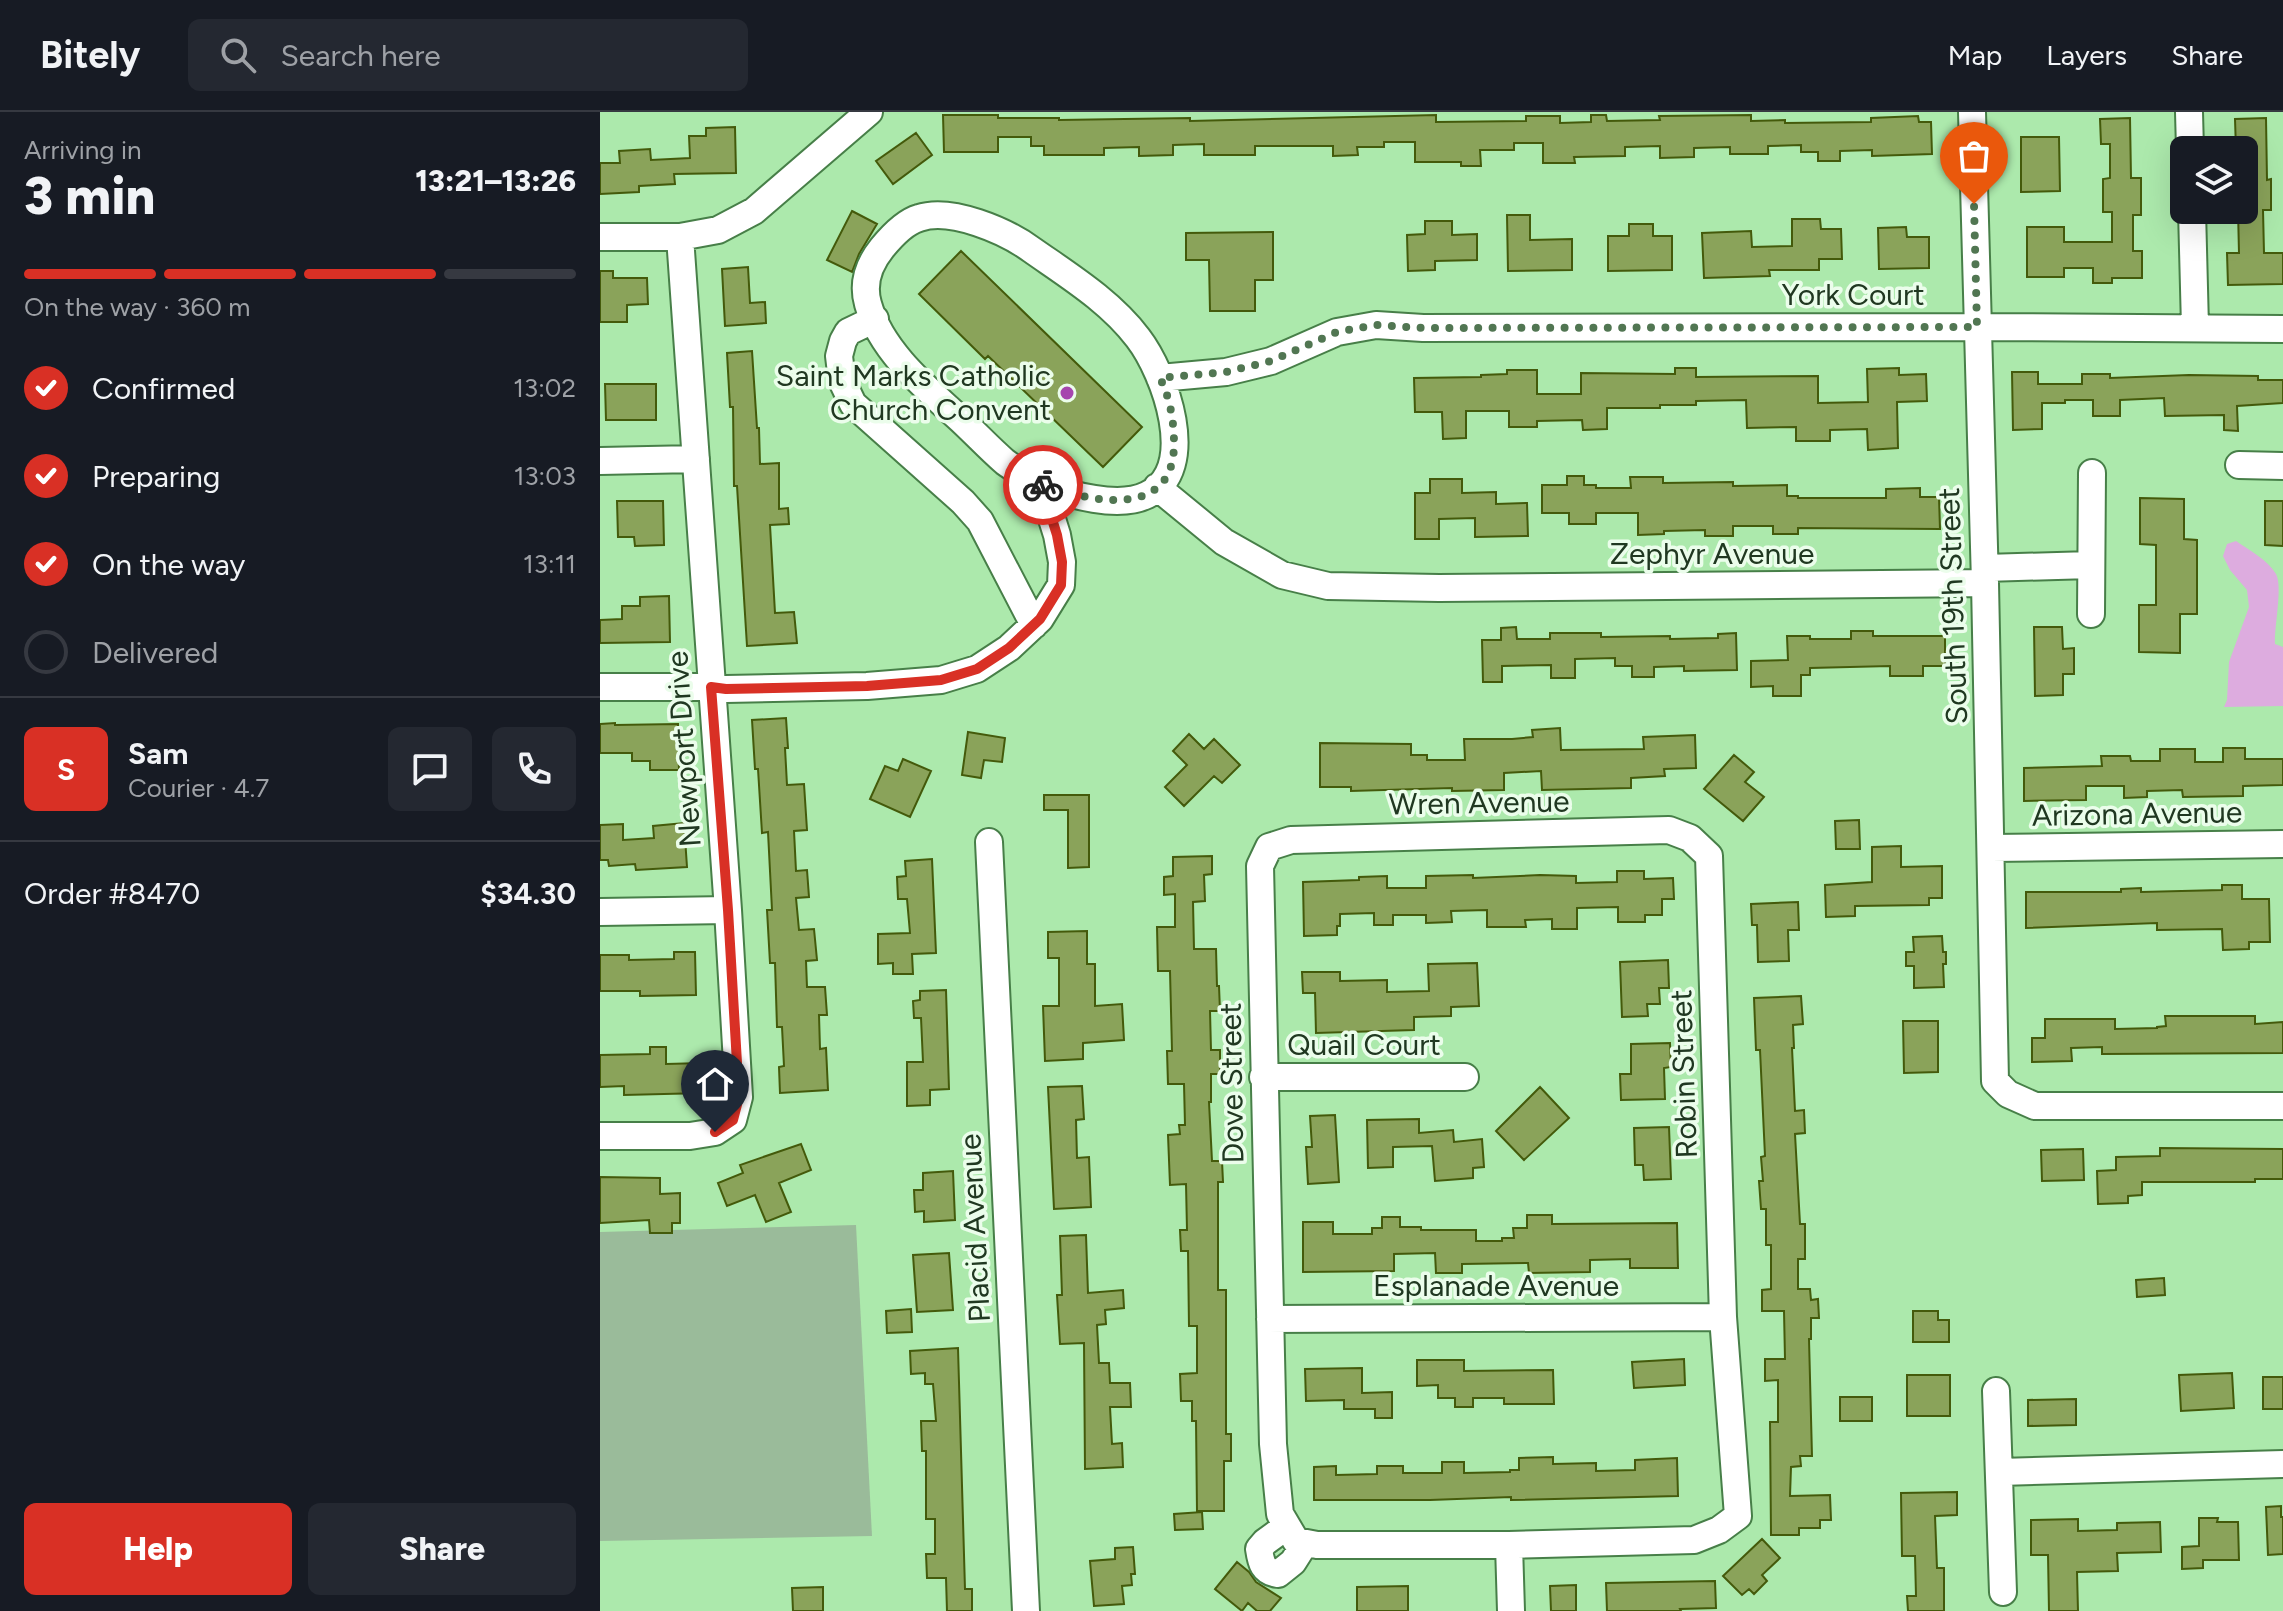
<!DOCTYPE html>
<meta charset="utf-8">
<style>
body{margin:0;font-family:Figtree,sans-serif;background:#242831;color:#f1f3f6;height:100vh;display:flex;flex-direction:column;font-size:30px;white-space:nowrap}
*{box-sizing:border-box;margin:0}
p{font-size:26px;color:#9ea1a6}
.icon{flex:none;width:44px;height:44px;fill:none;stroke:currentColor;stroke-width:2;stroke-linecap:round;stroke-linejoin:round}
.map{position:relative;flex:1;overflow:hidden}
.sheet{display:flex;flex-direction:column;background:#171b24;width:600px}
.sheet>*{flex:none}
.fabs{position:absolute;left:1570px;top:24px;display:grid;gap:16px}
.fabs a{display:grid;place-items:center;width:88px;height:88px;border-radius:12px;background:#171b24;box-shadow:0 8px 32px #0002;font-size:40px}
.pin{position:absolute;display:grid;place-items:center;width:68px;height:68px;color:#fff;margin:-82px -34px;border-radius:50% 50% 50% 0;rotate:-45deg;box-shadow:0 0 8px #0007}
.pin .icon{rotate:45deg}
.courier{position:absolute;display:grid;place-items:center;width:80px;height:80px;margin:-40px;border:6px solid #d93025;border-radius:50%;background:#fff;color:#222;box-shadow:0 2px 10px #0007}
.overview em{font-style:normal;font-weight:800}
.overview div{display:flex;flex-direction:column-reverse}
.overview{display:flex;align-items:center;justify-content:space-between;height:136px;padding:0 24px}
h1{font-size:52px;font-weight:800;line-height:60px}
.bar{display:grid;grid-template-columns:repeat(4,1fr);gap:12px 8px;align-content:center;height:96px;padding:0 24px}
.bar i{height:10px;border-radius:6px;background:#363941}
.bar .on{background:#d93025}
.bar p{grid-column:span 4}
.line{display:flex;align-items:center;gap:20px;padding:0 24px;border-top:2px solid #363941}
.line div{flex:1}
.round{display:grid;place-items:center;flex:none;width:84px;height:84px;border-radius:12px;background:#242831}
ol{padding:0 24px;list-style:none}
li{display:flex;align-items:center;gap:24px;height:88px}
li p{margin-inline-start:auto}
li .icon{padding:8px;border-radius:50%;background:#d93025;color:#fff;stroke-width:4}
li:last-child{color:#9ea1a6}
li i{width:44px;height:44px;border:4px solid #363941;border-radius:50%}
.action{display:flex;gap:16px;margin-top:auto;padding:16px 24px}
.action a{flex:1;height:92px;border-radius:12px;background:#d93025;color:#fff;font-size:32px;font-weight:800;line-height:92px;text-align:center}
.action a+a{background:#242831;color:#f1f3f6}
header{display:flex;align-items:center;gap:48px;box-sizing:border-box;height:112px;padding:0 40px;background:#171b24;border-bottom:2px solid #363941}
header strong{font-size:38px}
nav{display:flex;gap:44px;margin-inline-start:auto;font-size:28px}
.search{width:560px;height:72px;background:#242831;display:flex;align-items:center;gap:20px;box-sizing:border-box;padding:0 28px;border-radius:12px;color:#9ea1a6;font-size:30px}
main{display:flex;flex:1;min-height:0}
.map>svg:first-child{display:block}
.green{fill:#9abb9a}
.water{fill:#ddacdf}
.building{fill:#8aa35a;stroke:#445a0b;stroke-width:2}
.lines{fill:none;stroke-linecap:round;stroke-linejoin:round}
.minor-casing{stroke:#477f48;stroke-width:30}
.minor{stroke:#fff;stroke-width:26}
.done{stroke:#517652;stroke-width:8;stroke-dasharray:0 14.4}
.route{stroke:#d93025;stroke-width:10}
.poi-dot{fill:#a646ae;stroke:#ebfdeb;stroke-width:3}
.labels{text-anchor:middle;stroke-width:7;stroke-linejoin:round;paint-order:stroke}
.street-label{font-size:30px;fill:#203821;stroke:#ebfdeb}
.poi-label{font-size:30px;fill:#203821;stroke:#ebfdeb;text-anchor:end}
</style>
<header>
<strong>Bitely</strong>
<div class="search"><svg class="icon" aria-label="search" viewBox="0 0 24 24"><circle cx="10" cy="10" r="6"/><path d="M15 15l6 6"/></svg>Search here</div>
<nav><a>Map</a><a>Layers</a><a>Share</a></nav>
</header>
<main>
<section class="sheet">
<div class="overview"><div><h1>3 min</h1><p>Arriving in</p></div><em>13:21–13:26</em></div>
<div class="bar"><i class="on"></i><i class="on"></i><i class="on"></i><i></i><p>On the way · 360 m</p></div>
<ol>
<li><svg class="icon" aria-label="check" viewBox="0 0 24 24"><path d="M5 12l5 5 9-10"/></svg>Confirmed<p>13:02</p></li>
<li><svg class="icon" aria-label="check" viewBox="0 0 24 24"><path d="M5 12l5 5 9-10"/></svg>Preparing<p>13:03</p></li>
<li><svg class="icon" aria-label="check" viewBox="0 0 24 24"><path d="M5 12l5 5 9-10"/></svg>On the way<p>13:11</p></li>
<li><i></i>Delivered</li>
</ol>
<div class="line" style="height:144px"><b class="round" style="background:#d93025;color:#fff">S</b><div><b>Sam</b><p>Courier · 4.7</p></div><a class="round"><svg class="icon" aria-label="chat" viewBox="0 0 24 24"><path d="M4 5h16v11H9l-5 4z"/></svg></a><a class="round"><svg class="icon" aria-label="phone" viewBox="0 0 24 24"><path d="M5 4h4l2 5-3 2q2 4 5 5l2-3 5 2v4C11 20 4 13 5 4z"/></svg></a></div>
<div class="line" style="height:104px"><div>Order #8470</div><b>$34.30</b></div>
<div class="action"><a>Help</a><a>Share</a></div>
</section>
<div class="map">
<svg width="1683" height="1499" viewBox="0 0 1683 1499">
<rect width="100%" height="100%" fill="#ace9ac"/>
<!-- green -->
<path class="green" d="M256,1113L272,1424L0,1429V1120Z"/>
<!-- water -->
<path class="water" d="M1636,429C1649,438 1668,448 1676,462C1683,475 1674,515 1675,532L1683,535V594L1624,595L1627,588L1629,550L1649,495L1647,478L1630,458L1623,444L1627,432Z"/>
<!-- building -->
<path class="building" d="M343,3H398V6H459V8L590,6V9L836,3V10L926,9V4H960V11L991,10V3H1006L1007,9L1060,8L1059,4L1151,3V9L1185,8V11L1271,10V6L1318,4L1319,10H1331L1332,42L1272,44V38L1240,39V49H1218V40H1201V33L1168,34V42H1130V35L1094,36V45L1060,46V34L1025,35V44L974,45L975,51H943V31H914V38H880L881,54H861V50H815V30H784V35H757L758,43L733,44V34H655V43H604V32L573,33V43L539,44V35L504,36V43H444V34H431V25H398V40H344Z
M1530,6L1531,66H1541V103H1533V139H1542V166H1512V171H1493V156H1464V165H1427V115H1464V130H1512V100H1503V67L1510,66V32H1501L1500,7Z
M1666,6L1667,68L1671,67V98H1663L1664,141H1683V172L1628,173L1627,141H1639L1638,98H1644V38H1636L1635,7Z
M135,15L136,61L74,62L75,72L39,74V80L0,82V51H20L19,39L50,37L51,48L90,46L89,24H106V16Z
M316,21L332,43L293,72L276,49Z
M1421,25H1459L1460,79L1421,80Z
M252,99L277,112L259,142L252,160L227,148Z
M907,103H930V128L972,127V158L908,159Z
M1192,107H1220L1221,117H1241L1242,147H1219V158H1169L1170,164L1104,166L1102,121L1151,119L1152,135L1192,134Z
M825,109H852V123L877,122V148L835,149V158L808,159L807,123L825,122Z
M1029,112H1053V124H1072V158L1008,159V124H1029Z
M1306,115L1307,125H1329V156L1279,157L1278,116Z
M673,120V168H655V199H610L609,148H586V121Z
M361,139L542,315L503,355L388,244L385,247L319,182Z
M148,155L150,191L165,190L166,211L125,214L122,157Z
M0,159H13V166H47L48,192L27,193V210H0Z
M152,239L157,316H159L160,352L179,351V397L188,396L189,412L170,413L175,501L194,500L197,531L147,534L137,374H134L133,295H130L127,241Z
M1075,256H1096V265L1218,264V291L1268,290L1267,257L1299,256V263L1326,262L1327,289L1297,290L1298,336L1268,338L1267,317L1230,318V329H1196V315L1147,316L1146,288L1096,289V293H1060V296H1007V317L983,318L982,308L937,309V315H909V299H866V326L843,327L842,300H815L814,266L881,265V263L907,262V258H937V282H981V261L1075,262Z
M1412,260H1438V272H1482V262H1510V266L1589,263L1658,264V268H1683V291L1637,294L1638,319L1624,318V303L1565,304L1564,286L1520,288V304H1493V288H1465V291H1442V317L1413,318Z
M5,272H56V308H6Z
M967,364H984V373H996V376H1031L1030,365H1063V371L1133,370V374L1187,373V384H1198V386H1286V377L1320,376V385H1339L1340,417L1198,416V422H1173V414H1133V424H1105V418L1064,419V422L1038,423V401H996V412H969V401H942V373H967Z
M830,367H862V381L896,380V392L927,391L928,424L875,425V406L839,407V427H815V381H830Z
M1540,386L1584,387V427L1597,428V502H1580V541L1539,540V493H1556V433L1540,432Z
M17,389H63L64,433L35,434L34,425H18Z
M1665,389H1683V434L1665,433Z
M69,484L70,530L0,531V508L22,507V494H40V485Z
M916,515L917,527H950V521H1001V525L1070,524V527L1118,526V522L1136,521L1137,558L1084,559V554L1054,555V565H1032V554H1015V546L975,547V566H951V553L902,554V570H883L882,528H901V516Z
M1434,515H1462L1463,537L1474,536V562H1463V583L1435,584Z
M1251,519H1273V524H1345V554H1323V564H1290V554L1210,556V563H1201V584H1173V574L1151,575V549L1188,548L1187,524H1210V527H1251Z
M186,606L188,636H185L187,673L204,672L207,718L194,719L196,759L207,758L209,785L196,786L199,818L214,817L217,848L206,849L207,875H225L227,903H219L220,937L226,936L228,978L180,981L179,955L184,954L182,915H177L175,851H170L167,798H172L168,720L162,721L158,657H155L152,608Z
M15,611V613L78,612L79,658H50V649H32V641H0V612Z
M960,616L961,638L1044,637L1043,625L1095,623L1096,656L1064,657L1065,664L1031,666V676L942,678L941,659L904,661V678L852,679V676L751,679V675H720V631L811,632V643H827V648H865L864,627H912L933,625L932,618Z
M368,620L405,626L402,650L384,648L381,666L362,663Z
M589,622L604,637L614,627L640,653L622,671L614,664L584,694L565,675L587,653L573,639Z
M1623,636H1645V647H1683V673L1643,674V684L1583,685L1582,678L1547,679V685L1524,686V674H1486V688L1424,689V656L1502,654L1501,644H1530L1531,649H1560V637H1595V650H1623Z
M1134,643L1154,660L1145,670L1164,685L1143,709L1104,677Z
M303,647L331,659L310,705L270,687L285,654L298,659Z
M444,683H489V755L468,756V698H444Z
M1259,708L1260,737H1236L1235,709Z
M84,711L87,755L36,758L35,752L9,754L8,748H0V713L23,712V728L54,726L53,714Z
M1301,734V755L1342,754V786H1329V793L1255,794V804L1226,805L1225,773L1272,770V735Z
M612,744V762L604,763L605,789L593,790L594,837H616L617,874H619L620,899H610L611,938H620V962H611V990H609L612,1049H622L623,1070H618V1178H626V1322H631V1349H624V1399H597L596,1309H592V1289H581L580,1262L597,1261V1214H589L588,1139H581L580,1118H587L586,1072L570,1073L568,1023L580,1022L579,1013H585L584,972H568L567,939H572L570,859H558L557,815H575V782L564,783V765L573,764V745Z
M332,747L336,841L312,842L313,862H293V851L278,852V822L310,821L307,787H298L297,765L306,764L305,749Z
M1017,759H1044V767L1073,766L1074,787H1062V803H1045V810H1018V795L977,796V817H952V807L925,808L926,815H887V798L851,799L852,810L826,811V803H793V813H774V801L740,802V814H737V823L704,824L703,770L759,768V765L787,764V776H826V764L873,763V766L940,763L976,764V771L1017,770Z
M1622,773H1642V787H1669L1670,830H1649V837L1623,838L1622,817L1557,818V811L1426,816V780H1521V777L1541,776V780L1622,778Z
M1198,790L1199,818H1188L1189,849L1158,850L1157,813H1152L1151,792Z
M487,819V852H495V894L522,892L524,928L483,931V947L445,949L443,894H459V846H448V820Z
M1342,824L1343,840H1346V852H1343L1344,875L1314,876V854H1306V840H1314L1313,825Z
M74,840H95L96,883L40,884V879H0V843H29V848L74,847Z
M1068,848L1069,876H1059L1060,892H1047L1048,904L1022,905L1020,850Z
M877,851L879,894L851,895V904L814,905V918L716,921L715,881H703L702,860H740V869L787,868V880L829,879L828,852Z
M346,878L349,977L330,978V993L307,994V950H323L321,906H314L313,889L320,888V879Z
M1201,884L1203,912L1193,913L1194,936H1192L1195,999L1204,998L1205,1021L1195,1022L1200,1112H1205V1147H1198V1177H1210L1211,1188L1218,1187L1219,1206H1211V1227H1209L1212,1344H1200L1201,1354L1191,1355L1190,1384L1230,1383L1231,1408H1220V1416H1199V1423H1171L1170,1310H1178V1268L1165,1269V1247H1185L1184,1199H1162V1178L1171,1177V1133H1166V1097H1161L1159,1069H1163L1161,1045L1165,1044L1160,938H1156L1154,886Z
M1565,904H1655V912L1683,910V941L1502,942V935L1471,936L1472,949L1432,950V926H1445V907H1515V917L1557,916V915L1566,914Z
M1303,909H1338V960L1304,961Z
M1070,931L1071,955L1064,956L1065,987L1021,988L1020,962H1031V932Z
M50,935H66V952L103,951L104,981L24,983V974L0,975V943L50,942Z
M482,974L484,1007L476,1008L477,1046L489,1045L491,1095L454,1097L448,975Z
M940,975L969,1006L924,1048L896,1019Z
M735,1003L739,1070L708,1072L706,1035H712L710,1004Z
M819,1007V1021L853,1018L854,1030L882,1027L884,1055L873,1056V1066L835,1069L832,1034L793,1035V1055L768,1056L767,1008Z
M1069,1015L1071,1067L1044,1068L1043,1053H1035L1034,1016Z
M201,1032L211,1058L179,1071L191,1100L166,1110L155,1083L127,1094L118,1071L143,1061L140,1053Z
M1560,1036L1683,1037V1067H1655V1070H1542V1083L1528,1084V1091L1498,1092L1497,1059L1516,1058V1045L1560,1044Z
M1483,1037L1484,1068L1442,1069L1441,1038Z
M353,1059L355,1108L324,1110V1099L315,1100L314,1078H323V1061Z
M0,1065L60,1066V1082L80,1081V1111H72V1121H50L49,1108L0,1111Z
M927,1103H952V1112L1077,1111L1078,1156H1030V1147L990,1148V1160L929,1161L928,1151L862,1152V1161H836L835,1141L794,1142V1159L703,1160V1110H733V1122H772V1116H782V1105H800V1115H821V1118H876V1129H902V1126H914L913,1116H927Z
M486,1123L488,1181L523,1178L524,1196L505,1198L506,1212L497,1213L499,1251H509L510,1271H530L531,1295H510L512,1332L522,1331L523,1355L485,1357L484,1231L460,1232L457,1183H462L460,1124Z
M349,1141L353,1198L317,1200L313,1143Z
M1564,1166L1565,1183L1537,1185L1536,1168Z
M311,1197L312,1220L287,1221L286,1199Z
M1313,1199H1338V1208H1349V1230H1313Z
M358,1236L365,1477H372V1499H347L346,1466H327L326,1442H335V1407H326V1339H322L321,1309H336L333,1272H325V1261L311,1262L310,1239Z
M1084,1247L1085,1273L1034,1276L1032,1250Z
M817,1248H864V1259L953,1258L954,1292H904V1286H873V1295H855V1286H838V1273L817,1274Z
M762,1256V1281L792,1280V1306H775V1297H744V1288L706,1289L705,1257Z
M1632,1261L1634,1296L1581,1299L1579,1263Z
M1307,1263H1350V1304H1307Z
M1663,1265H1683V1297H1663Z
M1240,1285H1272V1309H1240Z
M1476,1287V1313L1428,1314V1288Z
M953,1345V1352L996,1351V1359L1035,1358V1348L1077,1346L1078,1384L911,1388V1385L830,1388H714V1355L736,1354V1363L777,1362V1354H803V1361H842V1350H864V1361L910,1360V1358H919V1346Z
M1357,1380V1403L1335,1404L1337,1456H1344V1499H1308L1307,1484H1316L1315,1444H1302L1301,1381Z
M1681,1394V1405H1683V1442L1668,1443L1666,1395Z
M602,1400L603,1417L575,1418L574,1402Z
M1599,1406H1618L1617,1410H1638L1639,1448H1603V1456L1582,1457V1435L1599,1434Z
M1478,1407V1419L1517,1418V1411L1560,1410L1561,1440L1517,1441L1518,1459L1477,1460L1478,1499H1449L1448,1443H1431V1408Z
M1162,1427L1180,1446L1162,1463L1167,1469L1154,1482L1149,1477L1142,1483L1123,1464Z
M533,1435L535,1462H531L532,1473L522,1474L524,1492L494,1494L490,1449L515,1447V1436Z
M637,1450L649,1460L656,1470L681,1486L670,1499H657L648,1491L642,1499L615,1477Z
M1115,1469L1116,1496L1080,1497L1081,1499H1007L1006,1471Z
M976,1473V1499H951L950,1474Z
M808,1474V1499H757V1475Z
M223,1475V1499H193L192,1476Z"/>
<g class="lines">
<defs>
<path id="minor" d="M1372,0L1385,471L1395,969L1408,982L1435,994H1683
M1589,0L1590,38
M1592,98L1595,215
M0,125H80L118,118L154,99L269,0
M275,207L248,220L243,229L239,244L242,269L253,292L363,390L380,409L434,513
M560,266L626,260L671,249L737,220L776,213L823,216L1377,215L1683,217
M0,349L96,347
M1639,353L1683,354
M557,375L624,430L682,463L728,474L839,476L1385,471
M1385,456L1491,453
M1491,502L1492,361
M0,575H111L126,577L267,574L341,568L377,557L409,536L440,507L461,473L462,450L457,423L441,372C429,365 416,358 405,350C390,337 376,322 361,308C326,276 281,239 268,192C262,171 269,152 282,136C291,125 305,110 319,106C351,95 406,119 432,138C469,164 510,189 538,226C565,261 600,357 547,383C519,397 469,383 441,372
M1069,718L1090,726L1109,744L1123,1205L1138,1404L1119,1418L1094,1428L909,1433H717L696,1429L680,1402L673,1332L660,754L669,735L691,728Z
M389,730L426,1499
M1392,736L1683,732
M0,800L128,798
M663,965H865
M0,1024H90L115,1020L133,1008L139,985L128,798L80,125
M670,1207L1123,1205
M1396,1279L1403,1480
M1400,1360L1683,1352
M687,1414L665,1430L659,1437C661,1451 663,1460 678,1462L693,1450L705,1431
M909,1433L911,1499"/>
</defs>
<!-- minor casing -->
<use href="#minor" class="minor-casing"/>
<!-- minor -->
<use href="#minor" class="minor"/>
</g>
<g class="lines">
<!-- done -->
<path class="done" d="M443,373C491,390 574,408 574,332C574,309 570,286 560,266L626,260L671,249L737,220L776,213L823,216L1377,215L1374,92"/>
<!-- route -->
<path class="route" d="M115,1020L133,1008L139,985L128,798L111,575L126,577L267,574L341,568L377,557L409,536L440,507L461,473L462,450L457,423L441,372L443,373"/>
</g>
<!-- markers -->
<circle class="poi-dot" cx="467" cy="281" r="8"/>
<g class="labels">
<!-- street labels -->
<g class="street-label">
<text x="1253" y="193">York Court</text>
<text x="1112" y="452">Zephyr Avenue</text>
<text transform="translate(1353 494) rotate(-92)" y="10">South 19th Street</text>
<text transform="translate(84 637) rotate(-94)" y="10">Newport Drive</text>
<text transform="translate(879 691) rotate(-1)" y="10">Wren Avenue</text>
<text transform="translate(1537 702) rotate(-1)" y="10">Arizona Avenue</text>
<text x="764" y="943">Quail Court</text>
<text transform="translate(1084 962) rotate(-92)" y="10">Robin Street</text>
<text transform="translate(632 971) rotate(-91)" y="10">Dove Street</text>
<text transform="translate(375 1116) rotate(-93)" y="10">Placid Avenue</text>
<text x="896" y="1184">Esplanade Avenue</text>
</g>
<!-- poi labels -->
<g class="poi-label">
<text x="451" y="274">Saint Marks Catholic<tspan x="451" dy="34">Church Convent</tspan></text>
</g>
</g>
</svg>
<div class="fabs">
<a><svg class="icon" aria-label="layers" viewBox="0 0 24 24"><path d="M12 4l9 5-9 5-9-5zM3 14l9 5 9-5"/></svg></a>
</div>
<div class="pin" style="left:1374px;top:92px;background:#ea580c"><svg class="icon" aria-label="bag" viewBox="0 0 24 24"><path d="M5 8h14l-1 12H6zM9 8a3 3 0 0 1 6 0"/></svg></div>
<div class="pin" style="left:115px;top:1020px;background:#1f2937"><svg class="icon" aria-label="home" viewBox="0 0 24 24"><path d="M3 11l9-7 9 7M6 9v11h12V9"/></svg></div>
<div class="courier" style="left:443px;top:373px"><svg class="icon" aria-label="bike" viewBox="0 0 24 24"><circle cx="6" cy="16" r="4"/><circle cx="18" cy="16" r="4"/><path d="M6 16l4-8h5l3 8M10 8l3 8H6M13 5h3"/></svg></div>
</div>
</main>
